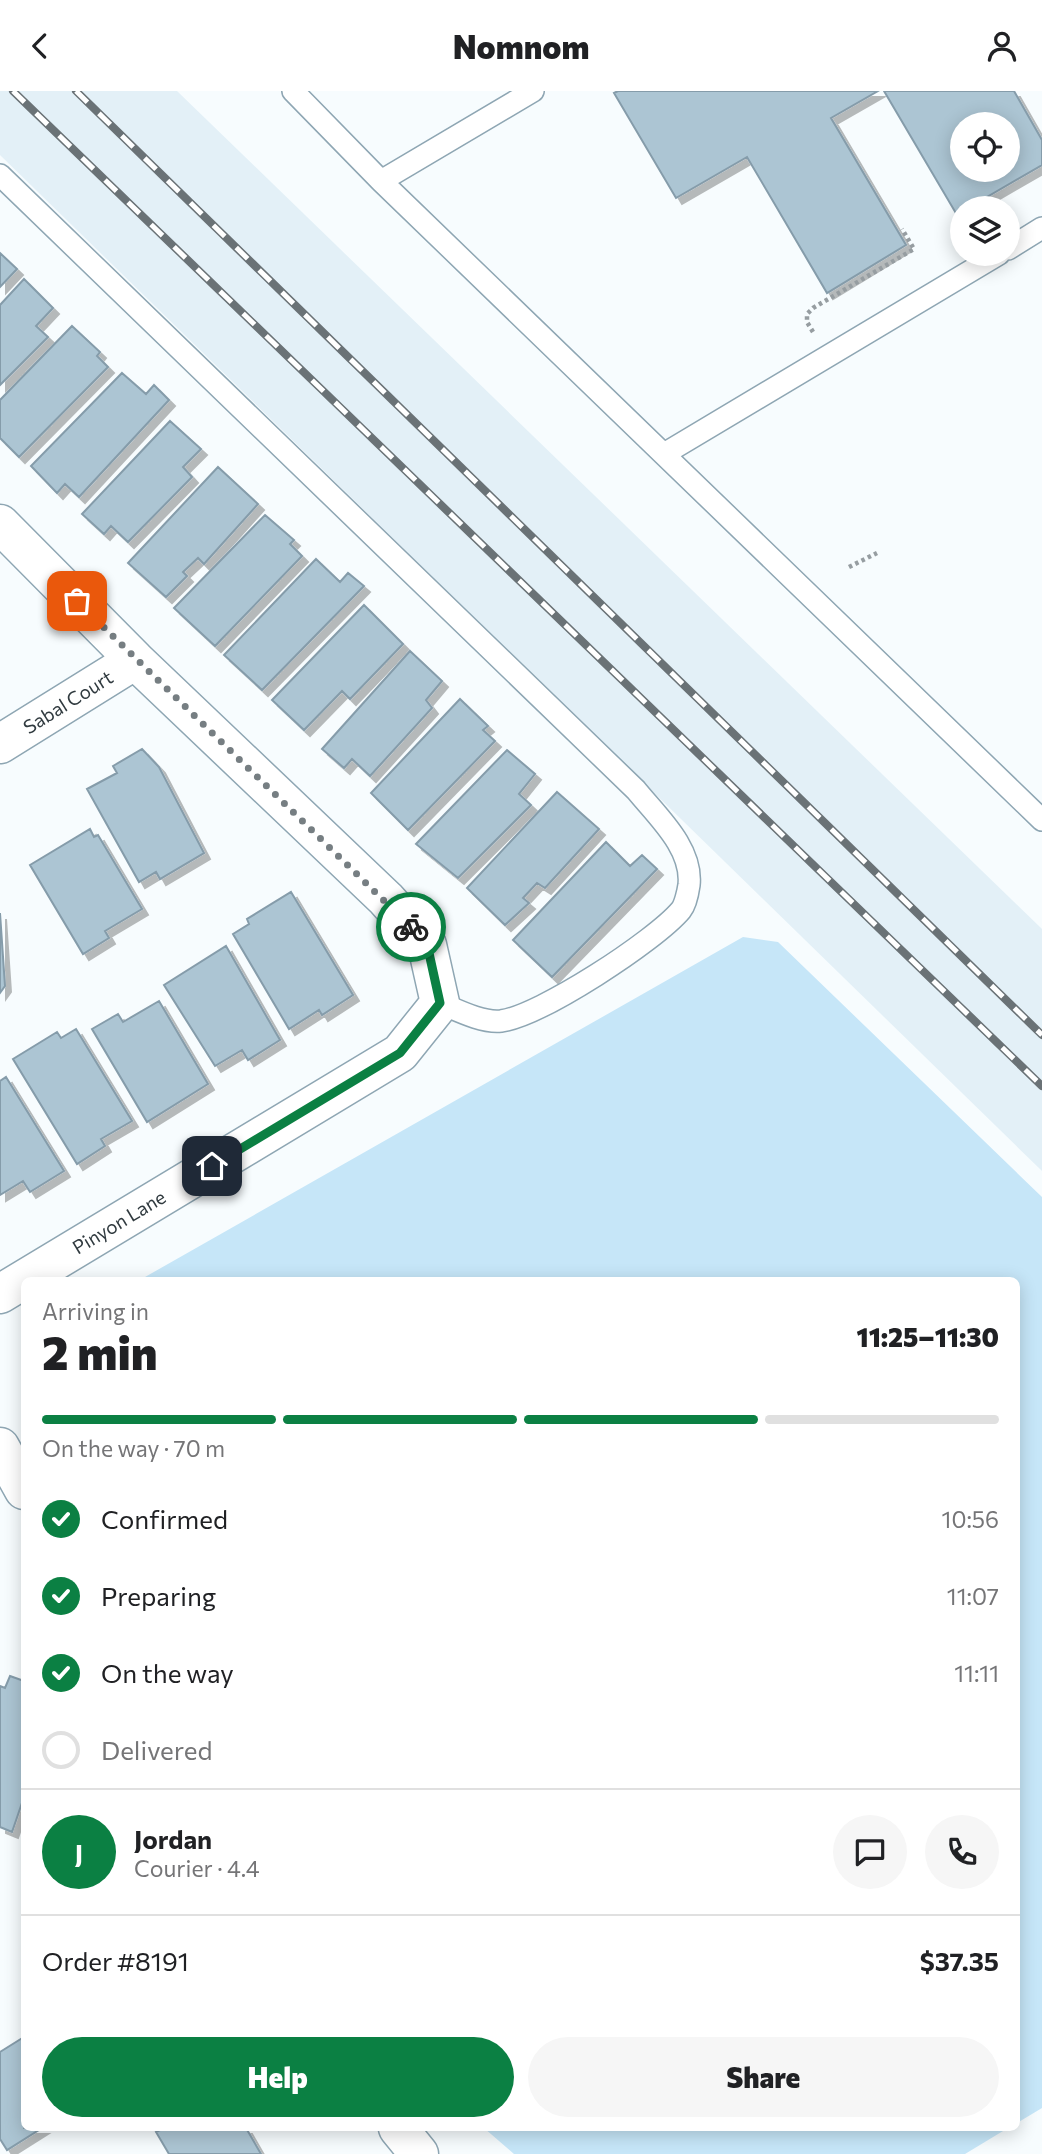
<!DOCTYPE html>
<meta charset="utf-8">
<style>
body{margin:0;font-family:Commissioner,sans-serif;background:#f6f6f6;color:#202124;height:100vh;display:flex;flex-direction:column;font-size:26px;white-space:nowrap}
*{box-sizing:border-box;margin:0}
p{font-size:23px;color:#757577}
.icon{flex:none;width:38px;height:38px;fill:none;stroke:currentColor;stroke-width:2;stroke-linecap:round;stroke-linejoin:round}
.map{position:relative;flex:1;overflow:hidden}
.drawer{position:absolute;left:21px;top:1186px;width:999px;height:854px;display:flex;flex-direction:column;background:#fff;border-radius:10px;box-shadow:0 4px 18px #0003}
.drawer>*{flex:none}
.fabs{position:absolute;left:950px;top:21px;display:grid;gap:14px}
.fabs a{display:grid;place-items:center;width:70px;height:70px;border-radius:50%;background:#fff;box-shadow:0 4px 18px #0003;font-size:35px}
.pin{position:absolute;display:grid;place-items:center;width:60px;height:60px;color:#fff;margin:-30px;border-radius:14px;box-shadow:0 4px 10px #0006}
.courier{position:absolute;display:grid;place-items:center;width:70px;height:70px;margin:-35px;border:5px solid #0b8043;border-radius:50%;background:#fff;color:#222;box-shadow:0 2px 9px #0007}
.summary em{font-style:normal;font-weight:800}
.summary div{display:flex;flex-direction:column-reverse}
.summary{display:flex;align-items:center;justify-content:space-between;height:119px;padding:0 21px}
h1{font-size:46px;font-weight:800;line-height:52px}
.bar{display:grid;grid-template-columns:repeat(4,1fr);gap:10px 7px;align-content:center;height:84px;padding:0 21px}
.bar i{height:9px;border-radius:5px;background:#e0e0e0}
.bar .on{background:#0b8043}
.bar p{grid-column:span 4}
.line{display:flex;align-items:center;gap:18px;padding:0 21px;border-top:2px solid #e0e0e0}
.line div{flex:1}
.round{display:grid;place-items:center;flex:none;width:74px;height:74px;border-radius:37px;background:#f6f6f6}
ol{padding:0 21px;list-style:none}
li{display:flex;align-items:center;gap:21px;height:77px}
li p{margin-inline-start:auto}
li .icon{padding:7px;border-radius:50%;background:#0b8043;color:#fff;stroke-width:4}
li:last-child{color:#757577}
li i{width:38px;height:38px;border:4px solid #e0e0e0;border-radius:50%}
.action{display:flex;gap:14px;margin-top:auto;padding:14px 21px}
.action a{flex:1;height:80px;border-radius:42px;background:#0b8043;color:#fff;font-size:28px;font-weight:800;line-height:80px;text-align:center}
.action a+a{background:#f6f6f6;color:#202124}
header{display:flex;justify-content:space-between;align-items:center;height:91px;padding:0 21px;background:#fff;font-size:32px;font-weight:800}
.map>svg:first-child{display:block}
.built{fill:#e3f0f7}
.green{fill:#c6e6f8}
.building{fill:#acc5d3;stroke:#859caa;stroke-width:2;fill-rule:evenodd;filter:url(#shadow)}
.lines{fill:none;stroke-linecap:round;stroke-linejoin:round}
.lane-casing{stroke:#8ea6b3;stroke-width:24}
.street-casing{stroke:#8ea6b3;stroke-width:41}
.path{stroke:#969da1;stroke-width:4.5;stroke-dasharray:3.5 3.5;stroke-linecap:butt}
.lane{stroke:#fff;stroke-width:21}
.street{stroke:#fff;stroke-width:38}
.rail-casing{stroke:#6a7276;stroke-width:8}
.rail{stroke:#fff;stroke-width:5;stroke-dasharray:16;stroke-linecap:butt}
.done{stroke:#767e82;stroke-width:7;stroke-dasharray:0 12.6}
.route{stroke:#0b8043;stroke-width:9}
.labels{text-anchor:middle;stroke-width:5;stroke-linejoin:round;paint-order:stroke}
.street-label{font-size:19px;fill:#303a3f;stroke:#fff}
</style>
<header><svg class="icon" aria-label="back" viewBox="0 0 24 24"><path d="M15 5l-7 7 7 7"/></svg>Nomnom<svg class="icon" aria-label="person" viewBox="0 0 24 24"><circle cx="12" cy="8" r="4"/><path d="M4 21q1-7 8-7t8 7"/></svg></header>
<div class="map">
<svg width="1042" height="2063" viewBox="0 0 1042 2063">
<defs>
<filter id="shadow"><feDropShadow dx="6" dy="6" stdDeviation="0" flood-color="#0004"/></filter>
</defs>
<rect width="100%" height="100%" fill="#f7fcfe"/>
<!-- built -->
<path class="built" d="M0,0H177L1042,838V1080L0,64Z"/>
<!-- green -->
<path class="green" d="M743,846L778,851L1042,1106V2017L1017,2032V1190H138Z
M484,2037H1008L965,2063H514Z"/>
<!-- building -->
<path class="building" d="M618,0H878L831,27L906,154L827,202L747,66L676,107L614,2Z
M884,0H1014L1042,49V74L968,117H962L957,124ZM962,33H1008V79H962Z
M0,162L17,178L0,196Z
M24,188L53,217L36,235L48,246L0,294V214Z
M72,235L100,261L97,265L108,276L19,366L0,347V309Z
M122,282L146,303L154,294L169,309L79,406L65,393L57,402L31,375Z
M170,330L201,358L183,376L192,386L128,451L111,435L104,443L82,423Z
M218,376L258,413L204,473L198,467L183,481L187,485L166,506L128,472Z
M265,424L294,449L290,453L302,465L215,555L174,517Z
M316,468L340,491L348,482L364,495L262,599L224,564Z
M364,514L403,553L350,608L342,600L304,639L272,609Z
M410,560L442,590L426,609L432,617L370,685L352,668L344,677L322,658Z
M460,608L488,635L483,639L495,650L408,739L371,702Z
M142,658L159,676L204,762L160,788L156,781L139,791L87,698L117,682L113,675Z
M507,659L535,683L519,703L531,714L458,787L416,753Z
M557,701L599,738L545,797L537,792L523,807L529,812L505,834L467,797Z
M90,738L94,746L98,744L142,818L105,840L109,847L83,863L30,774Z
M606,751L630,775L642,764L657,778L552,886L513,849Z
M291,801L353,904L322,924L319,919L289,938L233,843L249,833L247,828Z
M0,822L5,895L0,902Z
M226,855L280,949L248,969L242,959L215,975L164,894Z
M159,910L208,993L147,1031L92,938L118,923L123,931Z
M76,938L132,1030L101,1048L105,1055L77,1073L13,968L57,941L61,947Z
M6,986L64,1080L30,1101L23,1090L0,1104V990Z
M10,1585L24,1590V1706L12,1741L0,1736V1595L5,1597Z
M24,1946V2037H42L7,2059L0,2048V1961Z
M164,2037H246L261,2063H169L156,2041Z"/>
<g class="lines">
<defs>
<path id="lane" d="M293,0L381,90L1042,729
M0,84L636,699C657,725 693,757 689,794C688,801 685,814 681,819C655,850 540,925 501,930C482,932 457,919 440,912
M381,90L533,0
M1008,158L1042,137
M664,363L999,163"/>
<path id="street" d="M0,433L135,569L386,808L427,854L440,912L400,962L0,1203
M0,653L135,569
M0,1356L24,1399
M398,2037L419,2063"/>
</defs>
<!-- lane casing -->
<use href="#lane" class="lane-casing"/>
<!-- street casing -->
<use href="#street" class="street-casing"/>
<!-- path -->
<path class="path" d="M813,241L807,231V223L813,217L914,158L902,138
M849,476L877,462"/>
<!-- lane -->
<use href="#lane" class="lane"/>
<!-- street -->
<use href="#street" class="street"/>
<defs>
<path id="rail" d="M13,0L1042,995
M76,0L1042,944"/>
</defs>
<!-- rail casing -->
<use href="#rail" class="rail-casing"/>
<!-- rail -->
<use href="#rail" class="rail"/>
</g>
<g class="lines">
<!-- done -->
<path class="done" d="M77,510L411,836"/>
<!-- route -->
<path class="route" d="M212,1075L400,962L440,912L427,853L411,836"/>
</g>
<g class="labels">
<!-- street labels -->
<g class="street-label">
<text transform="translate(68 611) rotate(-32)" y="7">Sabal Court</text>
<text transform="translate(119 1131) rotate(-31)" y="7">Pinyon Lane</text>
</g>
</g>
</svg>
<div class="fabs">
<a><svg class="icon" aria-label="locate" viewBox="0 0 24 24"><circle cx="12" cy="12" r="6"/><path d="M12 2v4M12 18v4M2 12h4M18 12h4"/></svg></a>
<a><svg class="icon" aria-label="layers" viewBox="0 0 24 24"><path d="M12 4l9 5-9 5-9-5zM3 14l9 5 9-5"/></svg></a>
</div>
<div class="pin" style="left:77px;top:510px;background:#ea580c"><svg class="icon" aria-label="bag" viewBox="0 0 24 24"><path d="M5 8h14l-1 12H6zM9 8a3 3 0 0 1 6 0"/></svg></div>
<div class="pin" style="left:212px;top:1075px;background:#1f2937"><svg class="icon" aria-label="home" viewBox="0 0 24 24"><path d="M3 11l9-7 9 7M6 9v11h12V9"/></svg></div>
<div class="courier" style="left:411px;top:836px"><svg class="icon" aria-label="bike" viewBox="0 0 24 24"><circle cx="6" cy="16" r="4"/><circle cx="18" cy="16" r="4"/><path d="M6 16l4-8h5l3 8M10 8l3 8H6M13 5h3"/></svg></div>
<section class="drawer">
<div class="summary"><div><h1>2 min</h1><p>Arriving in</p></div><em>11:25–11:30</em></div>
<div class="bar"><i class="on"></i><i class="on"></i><i class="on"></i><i></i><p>On the way · 70 m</p></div>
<ol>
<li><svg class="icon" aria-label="check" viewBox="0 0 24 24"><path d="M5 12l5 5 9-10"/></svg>Confirmed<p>10:56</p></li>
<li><svg class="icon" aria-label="check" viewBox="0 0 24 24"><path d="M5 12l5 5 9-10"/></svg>Preparing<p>11:07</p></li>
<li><svg class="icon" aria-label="check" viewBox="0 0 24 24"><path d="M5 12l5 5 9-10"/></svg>On the way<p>11:11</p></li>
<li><i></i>Delivered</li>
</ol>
<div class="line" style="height:126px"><b class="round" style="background:#0b8043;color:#fff">J</b><div><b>Jordan</b><p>Courier · 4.4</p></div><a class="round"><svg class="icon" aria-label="chat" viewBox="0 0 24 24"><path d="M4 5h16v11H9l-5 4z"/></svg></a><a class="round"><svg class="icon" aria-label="phone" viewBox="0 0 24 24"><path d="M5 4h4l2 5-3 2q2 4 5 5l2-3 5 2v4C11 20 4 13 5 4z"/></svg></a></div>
<div class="line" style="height:91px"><div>Order #8191</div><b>$37.35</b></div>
<div class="action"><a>Help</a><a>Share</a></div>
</section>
</div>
